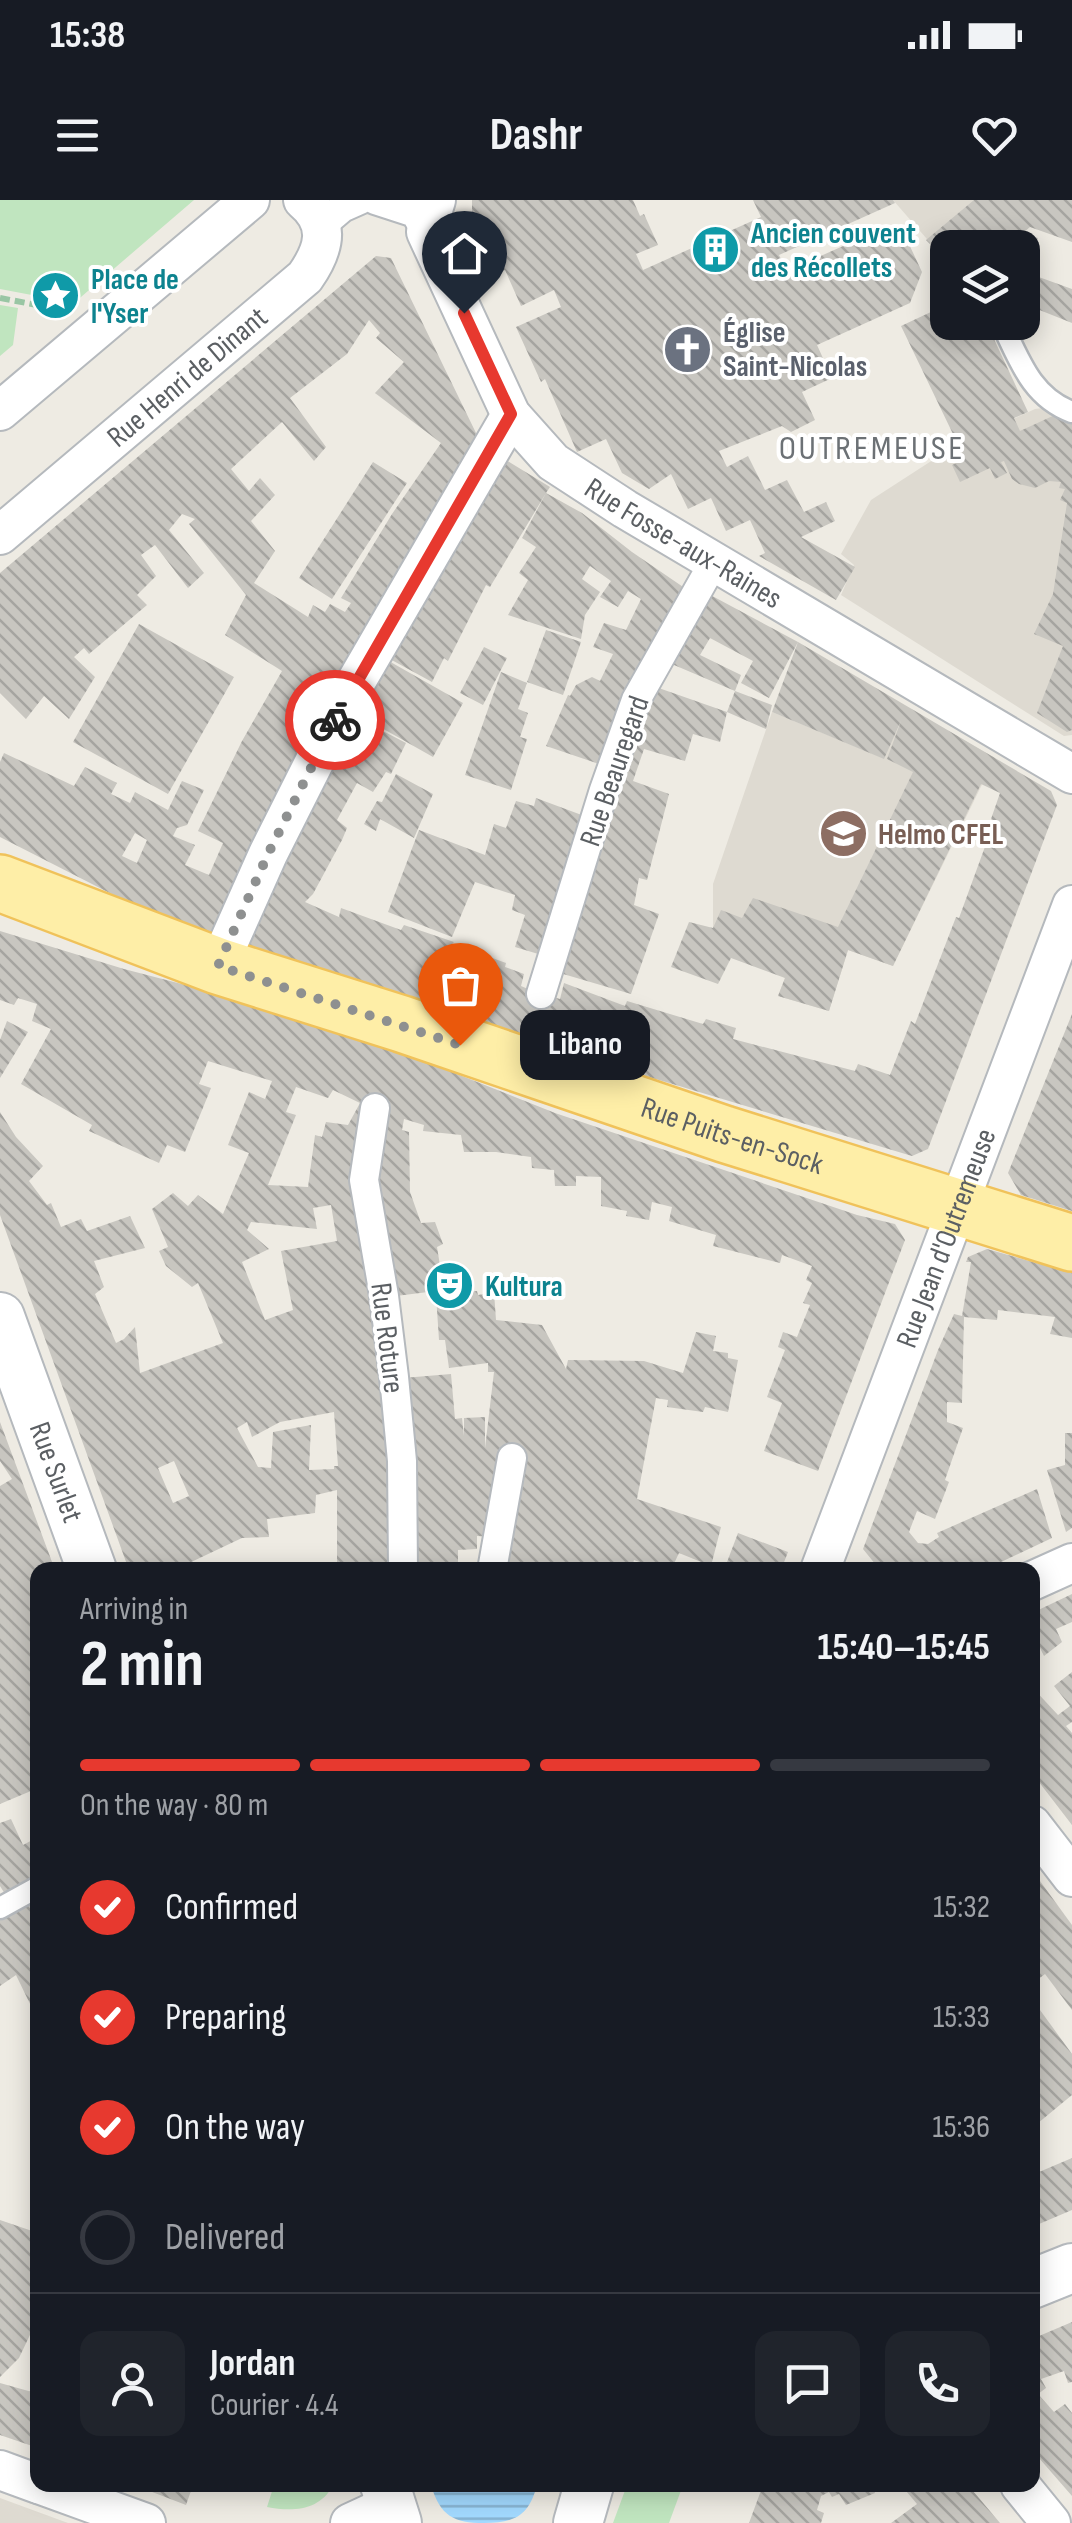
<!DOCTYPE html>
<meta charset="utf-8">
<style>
body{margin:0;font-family:"Sofia Sans Condensed",sans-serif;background:#20242c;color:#f1f3f6;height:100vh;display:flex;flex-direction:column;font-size:38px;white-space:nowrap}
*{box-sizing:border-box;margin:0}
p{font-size:32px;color:#9ea1a6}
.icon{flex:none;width:55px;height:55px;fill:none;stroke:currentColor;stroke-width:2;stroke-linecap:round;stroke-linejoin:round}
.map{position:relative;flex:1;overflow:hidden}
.sheet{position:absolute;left:30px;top:1362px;width:1010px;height:930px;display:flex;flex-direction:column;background:#171b24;border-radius:20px;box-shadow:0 5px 25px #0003}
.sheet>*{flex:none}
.fabs{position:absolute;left:930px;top:30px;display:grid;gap:20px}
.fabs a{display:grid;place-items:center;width:110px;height:110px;border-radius:20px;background:#171b24;box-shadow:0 5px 25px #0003;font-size:50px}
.pin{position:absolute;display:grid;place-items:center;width:85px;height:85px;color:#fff;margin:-102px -42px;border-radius:50% 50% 50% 0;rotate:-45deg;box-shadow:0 0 10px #0007}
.pin .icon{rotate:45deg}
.courier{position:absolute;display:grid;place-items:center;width:100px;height:100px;margin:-50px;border:8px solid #e7392f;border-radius:50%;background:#fff;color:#222;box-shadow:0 2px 12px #0007}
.bubble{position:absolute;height:70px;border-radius:20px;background:#171b24;box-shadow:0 5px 25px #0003;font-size:32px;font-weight:700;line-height:70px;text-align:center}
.overview em{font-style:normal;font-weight:700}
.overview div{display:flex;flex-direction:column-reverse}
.overview{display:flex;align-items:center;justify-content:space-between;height:170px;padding:0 50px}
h1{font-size:65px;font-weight:700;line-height:75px}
.bar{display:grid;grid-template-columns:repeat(4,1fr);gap:15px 10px;align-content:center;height:120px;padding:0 50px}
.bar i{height:12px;border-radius:8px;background:#363941}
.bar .selected{background:#e7392f}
.bar p{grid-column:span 4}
.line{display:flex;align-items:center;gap:25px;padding:0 50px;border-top:2px solid #363941}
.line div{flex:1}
.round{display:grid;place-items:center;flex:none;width:105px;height:105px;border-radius:20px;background:#20242c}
ol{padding:0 50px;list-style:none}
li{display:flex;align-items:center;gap:30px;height:110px}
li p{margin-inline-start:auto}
li .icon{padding:10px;border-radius:50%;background:#e7392f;color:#fff;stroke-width:4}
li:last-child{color:#9ea1a6}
li i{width:55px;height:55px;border:5px solid #363941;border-radius:50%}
.status{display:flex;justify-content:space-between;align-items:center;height:70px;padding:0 50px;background:#171b24;direction:ltr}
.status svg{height:28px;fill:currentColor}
header{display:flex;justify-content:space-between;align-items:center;height:130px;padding:0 50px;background:#171b24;font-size:45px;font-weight:700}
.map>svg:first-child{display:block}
.education{fill:#dedad1}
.green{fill:#c0e5bf}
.water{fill:url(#water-rules)}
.building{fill:url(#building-back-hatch);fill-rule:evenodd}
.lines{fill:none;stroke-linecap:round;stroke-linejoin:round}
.service-casing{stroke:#b5b9bd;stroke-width:25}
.pedestrian-casing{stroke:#b5b9bd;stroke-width:32}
.minor-casing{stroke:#b5b9bd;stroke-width:42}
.tertiary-casing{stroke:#b5b9bd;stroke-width:52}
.primary-casing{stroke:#f0c25a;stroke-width:60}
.path{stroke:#99c6a4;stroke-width:6;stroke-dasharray:10 5;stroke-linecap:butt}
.service{stroke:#fff;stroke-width:20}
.pedestrian{stroke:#fff;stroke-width:28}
.minor{stroke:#fff;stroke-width:38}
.tertiary{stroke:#fff;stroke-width:48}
.primary{stroke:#feeea7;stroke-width:55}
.done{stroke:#8e9090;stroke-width:10;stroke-dasharray:0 18}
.route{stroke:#e7392f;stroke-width:12}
.labels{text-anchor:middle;stroke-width:8;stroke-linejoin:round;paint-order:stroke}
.culture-label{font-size:30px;font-weight:bold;fill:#0d838f;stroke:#fff;text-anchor:start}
.worship-label{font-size:30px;font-weight:bold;fill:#5b616d;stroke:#fff;text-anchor:start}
.street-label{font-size:30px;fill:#5b5f63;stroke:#fff}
.education-label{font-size:30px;font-weight:bold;fill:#785e54;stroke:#fff;text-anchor:start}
.quarter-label{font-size:35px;letter-spacing:2.5px;fill:#6c7175;stroke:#fff}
</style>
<div class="status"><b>15:38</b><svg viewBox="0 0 49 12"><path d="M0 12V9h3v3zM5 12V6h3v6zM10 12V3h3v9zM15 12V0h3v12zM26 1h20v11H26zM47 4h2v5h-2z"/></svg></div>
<header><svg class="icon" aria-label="menu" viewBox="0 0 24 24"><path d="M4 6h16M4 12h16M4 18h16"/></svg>Dashr<svg class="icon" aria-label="heart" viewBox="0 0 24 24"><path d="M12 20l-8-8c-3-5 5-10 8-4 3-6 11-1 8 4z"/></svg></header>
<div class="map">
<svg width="1072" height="2323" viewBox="0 0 1072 2323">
<defs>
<pattern id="water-rules" width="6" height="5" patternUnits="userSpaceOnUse" patternTransform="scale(2.5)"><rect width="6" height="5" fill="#a2d9fe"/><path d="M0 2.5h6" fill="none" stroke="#87b3d1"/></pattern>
<pattern id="building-back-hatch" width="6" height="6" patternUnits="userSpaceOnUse" patternTransform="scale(2.5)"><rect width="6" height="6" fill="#c8c6c0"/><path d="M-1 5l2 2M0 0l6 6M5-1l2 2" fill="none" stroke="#a5a4a0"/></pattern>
</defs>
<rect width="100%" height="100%" fill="#eeebe3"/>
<!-- education -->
<path class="education" d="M893,0H1062L948,48L947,62Z
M1067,205L1072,207V535L1064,536L841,395L854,365L841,354L871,300L956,245L1035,209Z
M908,508L995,558L893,766L848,750L829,811L778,796L785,778L713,728V684L772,512L883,558Z
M0,2298L68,2323H69H0Z"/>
<!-- green -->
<path class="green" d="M0,0H194L74,103L0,89Z
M0,105L18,108L13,145L0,156Z
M274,2285H333C320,2311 292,2312 267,2307Z
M627,2285H683L669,2323H613Z"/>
<!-- water -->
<path class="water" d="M431,2285H537C529,2316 514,2323 484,2323C454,2323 440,2316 431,2285Z"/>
<!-- building -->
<path class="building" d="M472,0H633L640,16L644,14L658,45L636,54L643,70L761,17L753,0H893L895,3L779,55L787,71L879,30L908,42L922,72L910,103L817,145L832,178L802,192L815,220L791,232L782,226L719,251L727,267L748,256L765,290L787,280L804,312L826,302L835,321L801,337L855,367L836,400L759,356L765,353L750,320L726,331L711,298L688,309L671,274L649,289L622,273L606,239L577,252L545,179L541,182L516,127L561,107L554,90L521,106L505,70L492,75L472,30Z
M974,0H1072V42L1030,27L1023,33L1038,38L1025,72L1072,89V123L1022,103V48H948V62L926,40Z
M376,56L391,58L476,233L474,242L213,739L139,708L0,637V562L4,553L74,586L85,567L117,583L111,594L130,603L135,592L168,610L182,581L204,590L187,625L177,628L173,636L195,645L185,665L209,675L223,643L198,631L242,541L282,471L225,435L246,395L189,324L195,319L182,314L169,330L204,373L188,388L155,345L141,355L156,376L137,395L147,405L89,454L84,448L74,457L95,477L69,519L44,496L26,519L0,493V373ZM369,120L380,133L376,138L404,162L375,193L441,243L392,314L341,398L351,403L345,412L330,404L325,412L313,405L308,417L254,383L275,351L251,321L275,295L260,278L249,291L231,269L282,222L314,261L326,247L290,198L347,154ZM135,633L147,640L137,663L122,656Z
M948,104V122H986L1028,212L1014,218L1020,231L1057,214L1072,220V530L1067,532L1037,513L1063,446L1034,434L1053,394L1067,303L1060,300L1065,289L1059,288L1061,282L1049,281L1035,288L1019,284L1012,279L1004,261L1001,262L1007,273L995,279L990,268L960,282L952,265L965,259L901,126Z
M501,257L550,287L546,293L582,313L632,352L689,391L605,566L546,546L568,495L570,496L576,485L592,477L600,481L613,454L593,447L604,423L626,430L641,399L628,391L618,407L600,397L611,381L590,366L582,379L600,392L585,415L581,439L508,415L528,380L519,373L536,347L522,338L546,293L490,387L486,385L448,461L444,458L432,482L388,458Z
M373,262L407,283L332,399L299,378Z
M703,391L798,442L769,498L741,483L753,461L710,438L700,455L741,475L735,491L667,462Z
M139,424L234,477L168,594L73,542Z
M546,430L581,442L563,495L527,482Z
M798,442L1051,591L1057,605L928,949L912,956L546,846L240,746L356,517L406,543L391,574L386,572L373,592L357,583L337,620L347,628L342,640L313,694L305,702L339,717L341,708L401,730L404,725L454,742L447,749L485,758L487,756L506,763L505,767L524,774L521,786L535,792L560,799L564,783L625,806L627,801L703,824L706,819L736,828L733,839L855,871L858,864L890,875L911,821L915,824L956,717L959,718L994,622L991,619L1000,593L981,584L893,766L848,750L829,811L778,796L785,778L731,758L718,784L671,767L689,722L713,728L721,710L742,718L753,698L838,727L913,572L887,559L901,521L884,559L772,512Z
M484,447L507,458L483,505L460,493Z
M387,460L463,503L433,557L357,514Z
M501,472L527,483L518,509L528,513L520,537L527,539L511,590L465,575Z
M653,486L727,512L720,542L693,534L685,561L644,549L633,581L669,594L647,680L639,678L634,705L659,714L631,794L553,771Z
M735,491L772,505L766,529L727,512Z
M396,574L433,594L414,638L380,619L376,631L364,624L377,601L382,602Z
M536,598L587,617L545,756L515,747L525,715L512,710L515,695L475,682L452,737L388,712L419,630L485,655L494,624L506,628L516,601L534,606Z
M0,731L124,769L243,800L404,853L555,913L857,1015L895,1024L905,1040L818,1271L764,1251L782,1203L767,1197L785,1150L778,1147L783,1132L797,1137L810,1105L803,1103L812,1083L806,1080L812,1066L782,1055L780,1063L713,1046L716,1035L669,1021L672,1007L652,1002L649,1020L626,1016L627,1011L601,1006V977L576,976V986H555L554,970L532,968L531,957L496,952H464L461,935L423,931L424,925L404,919L402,930L409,932L410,992L421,1023L435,1022L443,1044L437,1047L444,1090L396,1096L361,926L349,982L385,1174L391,1314L388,1370H337V1290L316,1295L315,1313L267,1319L269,1337L242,1338L187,1364L189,1370H129L0,1015V912L16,937L43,966L29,981L47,1005L51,1003L61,1027L81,1019L87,1031L130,1016L145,1048L94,1061L104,1087L95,1094L116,1143L124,1139L135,1127L140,1173L223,1143L198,1083L192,1087L166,1066L159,1051L168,1047L152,1009L173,993L188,1006L198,995L223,1014L249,953L228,945L249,892L265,899L272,881L208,861L199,884L211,888L185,952L167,945L159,963L89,931L92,925L21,884L51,829L32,821L37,804L18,798L14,805L0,800ZM296,887L328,898L333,890L360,903L348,925L326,922L322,937L315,935L308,987L268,985L296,915L286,912ZM331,1005L337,1041L281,1051L293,1110L265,1120L242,1062L269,1049L247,1030L251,1022L317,1029L313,1008ZM334,1212L338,1266H334V1269L309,1270L311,1225L273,1232L271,1268L258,1267L237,1228L247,1222L252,1237L280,1222ZM174,1261L189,1296L173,1303L158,1268Z
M1072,814V1011L1021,995L1008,973Z
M7,821L28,832L0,878V840Z
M987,1049L1072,1073V1138L1050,1134L1055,1117L998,1110L997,1120L964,1117L962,1203L947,1202V1222L963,1228L945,1280L949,1282L935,1319L917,1311L909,1332L918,1343L928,1344L939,1337L937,1333L1037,1289L1052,1338L984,1370H880L863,1349L938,1150L954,1114L962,1116L971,1062H966L968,1057Z
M477,1091L478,1095L494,1092L496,1120L542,1125L566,1169L568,1160L644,1161L683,1173L696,1132L716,1136L713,1151L728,1153V1158L738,1160L728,1212L705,1207L703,1212L667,1207L668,1200L656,1198L637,1299L721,1327L711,1366L679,1353L671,1370H660L634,1360L631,1370H496L493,1337L477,1336V1349L458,1350V1370H408L403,1178L451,1174L455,1219L462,1218L464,1236V1218L485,1217V1248L494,1172H488V1163L449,1168L445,1140H439L436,1095Z
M0,1222L55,1370H38V1588L0,1604V1286L12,1279L0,1261Z
M1065,1233H1072V1328L1066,1332L1047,1270L1065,1265Z
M738,1333L788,1352L781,1370H724Z
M1072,1394V1422L1056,1429L1062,1442L1044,1456L1039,1446L1032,1449V1413Z
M1072,1472V1522L1066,1526L1072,1533V1625L1032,1573V1487L1058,1515L1070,1506L1054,1486Z
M11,1619L23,1645L38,1637V1676L5,1694L0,1686V1623Z
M1032,1670L1072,1725V1810L1045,1774L1032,1784Z
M38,1697V1802L31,1806L16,1775L0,1786V1718Z
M1032,1799L1072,1854V1895L1032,1928Z
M1072,1958V2010L1032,2027V1975Z
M0,2020L38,2033V2118L19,2158L0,2177Z
M1072,2122V2182L1068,2183L1064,2171L1041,2179L1046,2188L1038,2194L1054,2212L1065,2204L1072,2213V2296L1032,2250V2139Z
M0,2183L32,2192L38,2187V2248L0,2235Z
M134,2285H193L186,2305Z
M763,2285H872L875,2293L846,2305L839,2294L832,2297L829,2292L821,2296L817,2310L824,2313L821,2323H749Z
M901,2285H968L1000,2323H891L917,2304Z"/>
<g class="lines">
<defs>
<path id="service" d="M1001,122C1019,159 1031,197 1072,212
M0,1708L38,1687"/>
<path id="pedestrian" d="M375,0L415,13L426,32
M322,25L342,8L360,0
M541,794L604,590L636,500L715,360
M375,908L364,980L384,1096L394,1177L402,1261L403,1370
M492,1370L512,1258"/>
<g id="minor">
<path id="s1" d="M436,0L426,32L511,215L553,262L625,309L1072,574"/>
<path d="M0,211L250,0"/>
<path id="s2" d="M0,335L305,77C324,50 332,24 303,0"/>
<path d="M218,766L268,654L346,499L511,215"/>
<path id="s3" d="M820,1370L1072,705"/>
<path d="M1032,1381L1072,1363"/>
<path d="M1032,1625L1072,1677"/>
<path d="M0,2270L38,2284"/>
<path d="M41,2285L146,2323"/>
<path d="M1020,2285L1051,2323"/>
<path d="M350,2323L389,2305"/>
</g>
<g id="tertiary">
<path id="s4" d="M0,1117L92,1370"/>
<path d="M1032,2084L1072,2068"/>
<path d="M385,2285L397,2323"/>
<path d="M578,2323L589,2285"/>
</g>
<g id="primary">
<path id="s5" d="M0,683L218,766L402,824L724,934L1072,1043"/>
</g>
</defs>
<!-- service casing -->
<use href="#service" class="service-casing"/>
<!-- pedestrian casing -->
<use href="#pedestrian" class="pedestrian-casing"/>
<!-- minor casing -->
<use href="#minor" class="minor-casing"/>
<!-- tertiary casing -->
<use href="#tertiary" class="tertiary-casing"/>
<!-- primary casing -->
<use href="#primary" class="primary-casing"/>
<!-- path -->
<path class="path" d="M0,98L63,110"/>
<!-- service -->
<use href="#service" class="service"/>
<!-- pedestrian -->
<use href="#pedestrian" class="pedestrian"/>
<!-- minor -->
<use href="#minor" class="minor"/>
<!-- tertiary -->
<use href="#tertiary" class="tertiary"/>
<!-- primary -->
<use href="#primary" class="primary"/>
</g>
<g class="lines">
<!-- done -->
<path class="done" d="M335,520L268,654L218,766L460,845"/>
<!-- route -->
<path class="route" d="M335,520L511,214L464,113"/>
</g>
<!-- icons -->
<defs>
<symbol id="building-disc" viewBox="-11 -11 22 22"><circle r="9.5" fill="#0f9aa8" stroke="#fff"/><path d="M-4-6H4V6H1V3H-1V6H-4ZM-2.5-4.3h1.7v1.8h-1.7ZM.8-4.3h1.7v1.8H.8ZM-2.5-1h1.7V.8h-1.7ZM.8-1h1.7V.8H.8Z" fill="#fff"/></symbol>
<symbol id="sight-disc" viewBox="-11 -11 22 22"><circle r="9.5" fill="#0f9aa8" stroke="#fff"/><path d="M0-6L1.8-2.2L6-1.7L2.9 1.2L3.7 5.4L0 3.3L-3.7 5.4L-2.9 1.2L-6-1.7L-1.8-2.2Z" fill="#fff"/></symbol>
<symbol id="church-disc" viewBox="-11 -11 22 22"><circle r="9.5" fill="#6b7280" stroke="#fff"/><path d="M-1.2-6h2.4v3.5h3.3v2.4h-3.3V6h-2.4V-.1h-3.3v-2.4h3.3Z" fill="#fff"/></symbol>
<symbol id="university-disc" viewBox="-11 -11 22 22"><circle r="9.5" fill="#8d6e63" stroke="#fff"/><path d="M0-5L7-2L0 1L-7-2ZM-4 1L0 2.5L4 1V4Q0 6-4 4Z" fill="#fff"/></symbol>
<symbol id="theatre-disc" viewBox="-11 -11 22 22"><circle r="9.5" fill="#0f9aa8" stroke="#fff"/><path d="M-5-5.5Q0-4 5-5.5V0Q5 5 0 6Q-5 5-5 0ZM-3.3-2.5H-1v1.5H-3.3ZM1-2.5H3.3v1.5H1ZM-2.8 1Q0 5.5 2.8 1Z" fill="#fff"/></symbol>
</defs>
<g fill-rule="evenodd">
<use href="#building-disc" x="688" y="22" width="55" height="55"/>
<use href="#sight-disc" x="28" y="68" width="55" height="55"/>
<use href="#church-disc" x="660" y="122" width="55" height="55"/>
<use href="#university-disc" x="816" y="606" width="55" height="55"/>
<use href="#theatre-disc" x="422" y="1058" width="55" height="55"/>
</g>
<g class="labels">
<!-- culture labels -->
<g class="culture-label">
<text x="751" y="43">Ancien couvent<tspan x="751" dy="34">des Récollets</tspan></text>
<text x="91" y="89">Place de<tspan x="91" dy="34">l'Yser</tspan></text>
<text x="485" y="1096">Kultura</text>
</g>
<!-- worship labels -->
<g class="worship-label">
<text x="723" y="142">Église<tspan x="723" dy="34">Saint-Nicolas</tspan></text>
</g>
<!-- street labels -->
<g class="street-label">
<text dy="10" stroke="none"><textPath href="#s2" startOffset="245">Rue Henri de Dinant</textPath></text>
<text dy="10" stroke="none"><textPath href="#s1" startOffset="452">Rue Fosse-aux-Raines</textPath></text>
<text transform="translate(614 571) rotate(-71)" y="10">Rue Beauregard</text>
<text dy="10" stroke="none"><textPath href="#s5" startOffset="775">Rue Puits-en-Sock</textPath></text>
<text dy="10" stroke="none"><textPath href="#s3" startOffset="355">Rue Jean d'Outremeuse</textPath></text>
<text transform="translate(388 1138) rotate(83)" y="10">Rue Roture</text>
<text dy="10" stroke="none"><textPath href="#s4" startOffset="165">Rue Surlet</textPath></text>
</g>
<!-- education labels -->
<g class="education-label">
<text x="878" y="644">Helmo CFEL</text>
</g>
<!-- quarter labels -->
<g class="quarter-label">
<text x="872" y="259">OUTREMEUSE</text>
</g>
</g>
</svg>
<div class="fabs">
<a><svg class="icon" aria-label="layers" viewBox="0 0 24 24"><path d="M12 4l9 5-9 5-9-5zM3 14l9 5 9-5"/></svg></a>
</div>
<div class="pin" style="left:460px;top:845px;background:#ea580c"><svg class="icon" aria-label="bag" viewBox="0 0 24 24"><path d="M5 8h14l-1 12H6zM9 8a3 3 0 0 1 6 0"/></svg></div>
<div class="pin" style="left:464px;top:113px;background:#1f2937"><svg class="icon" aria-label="home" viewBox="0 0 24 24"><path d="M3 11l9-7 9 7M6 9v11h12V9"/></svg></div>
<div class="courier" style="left:335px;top:520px"><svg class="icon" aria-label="bike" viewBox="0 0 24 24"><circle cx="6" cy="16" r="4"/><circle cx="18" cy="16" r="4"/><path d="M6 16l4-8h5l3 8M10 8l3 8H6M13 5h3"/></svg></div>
<div class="bubble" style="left:520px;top:810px;width:130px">Libano</div>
<section class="sheet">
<div class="overview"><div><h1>2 min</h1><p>Arriving in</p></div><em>15:40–15:45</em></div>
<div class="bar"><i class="selected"></i><i class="selected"></i><i class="selected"></i><i></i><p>On the way · 80 m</p></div>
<ol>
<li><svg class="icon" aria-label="check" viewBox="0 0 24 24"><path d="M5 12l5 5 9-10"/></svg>Confirmed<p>15:32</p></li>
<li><svg class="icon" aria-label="check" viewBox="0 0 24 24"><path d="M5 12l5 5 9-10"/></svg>Preparing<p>15:33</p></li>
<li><svg class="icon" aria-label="check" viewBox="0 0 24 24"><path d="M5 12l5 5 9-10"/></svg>On the way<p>15:36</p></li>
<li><i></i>Delivered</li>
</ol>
<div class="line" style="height:180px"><a class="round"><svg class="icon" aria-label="person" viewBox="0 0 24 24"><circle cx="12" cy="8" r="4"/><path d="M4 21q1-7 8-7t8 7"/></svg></a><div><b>Jordan</b><p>Courier · 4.4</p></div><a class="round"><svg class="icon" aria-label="chat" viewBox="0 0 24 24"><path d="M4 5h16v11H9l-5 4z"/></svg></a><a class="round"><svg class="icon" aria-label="phone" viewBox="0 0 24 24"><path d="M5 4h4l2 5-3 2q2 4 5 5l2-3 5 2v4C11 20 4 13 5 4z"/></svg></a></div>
</section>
</div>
